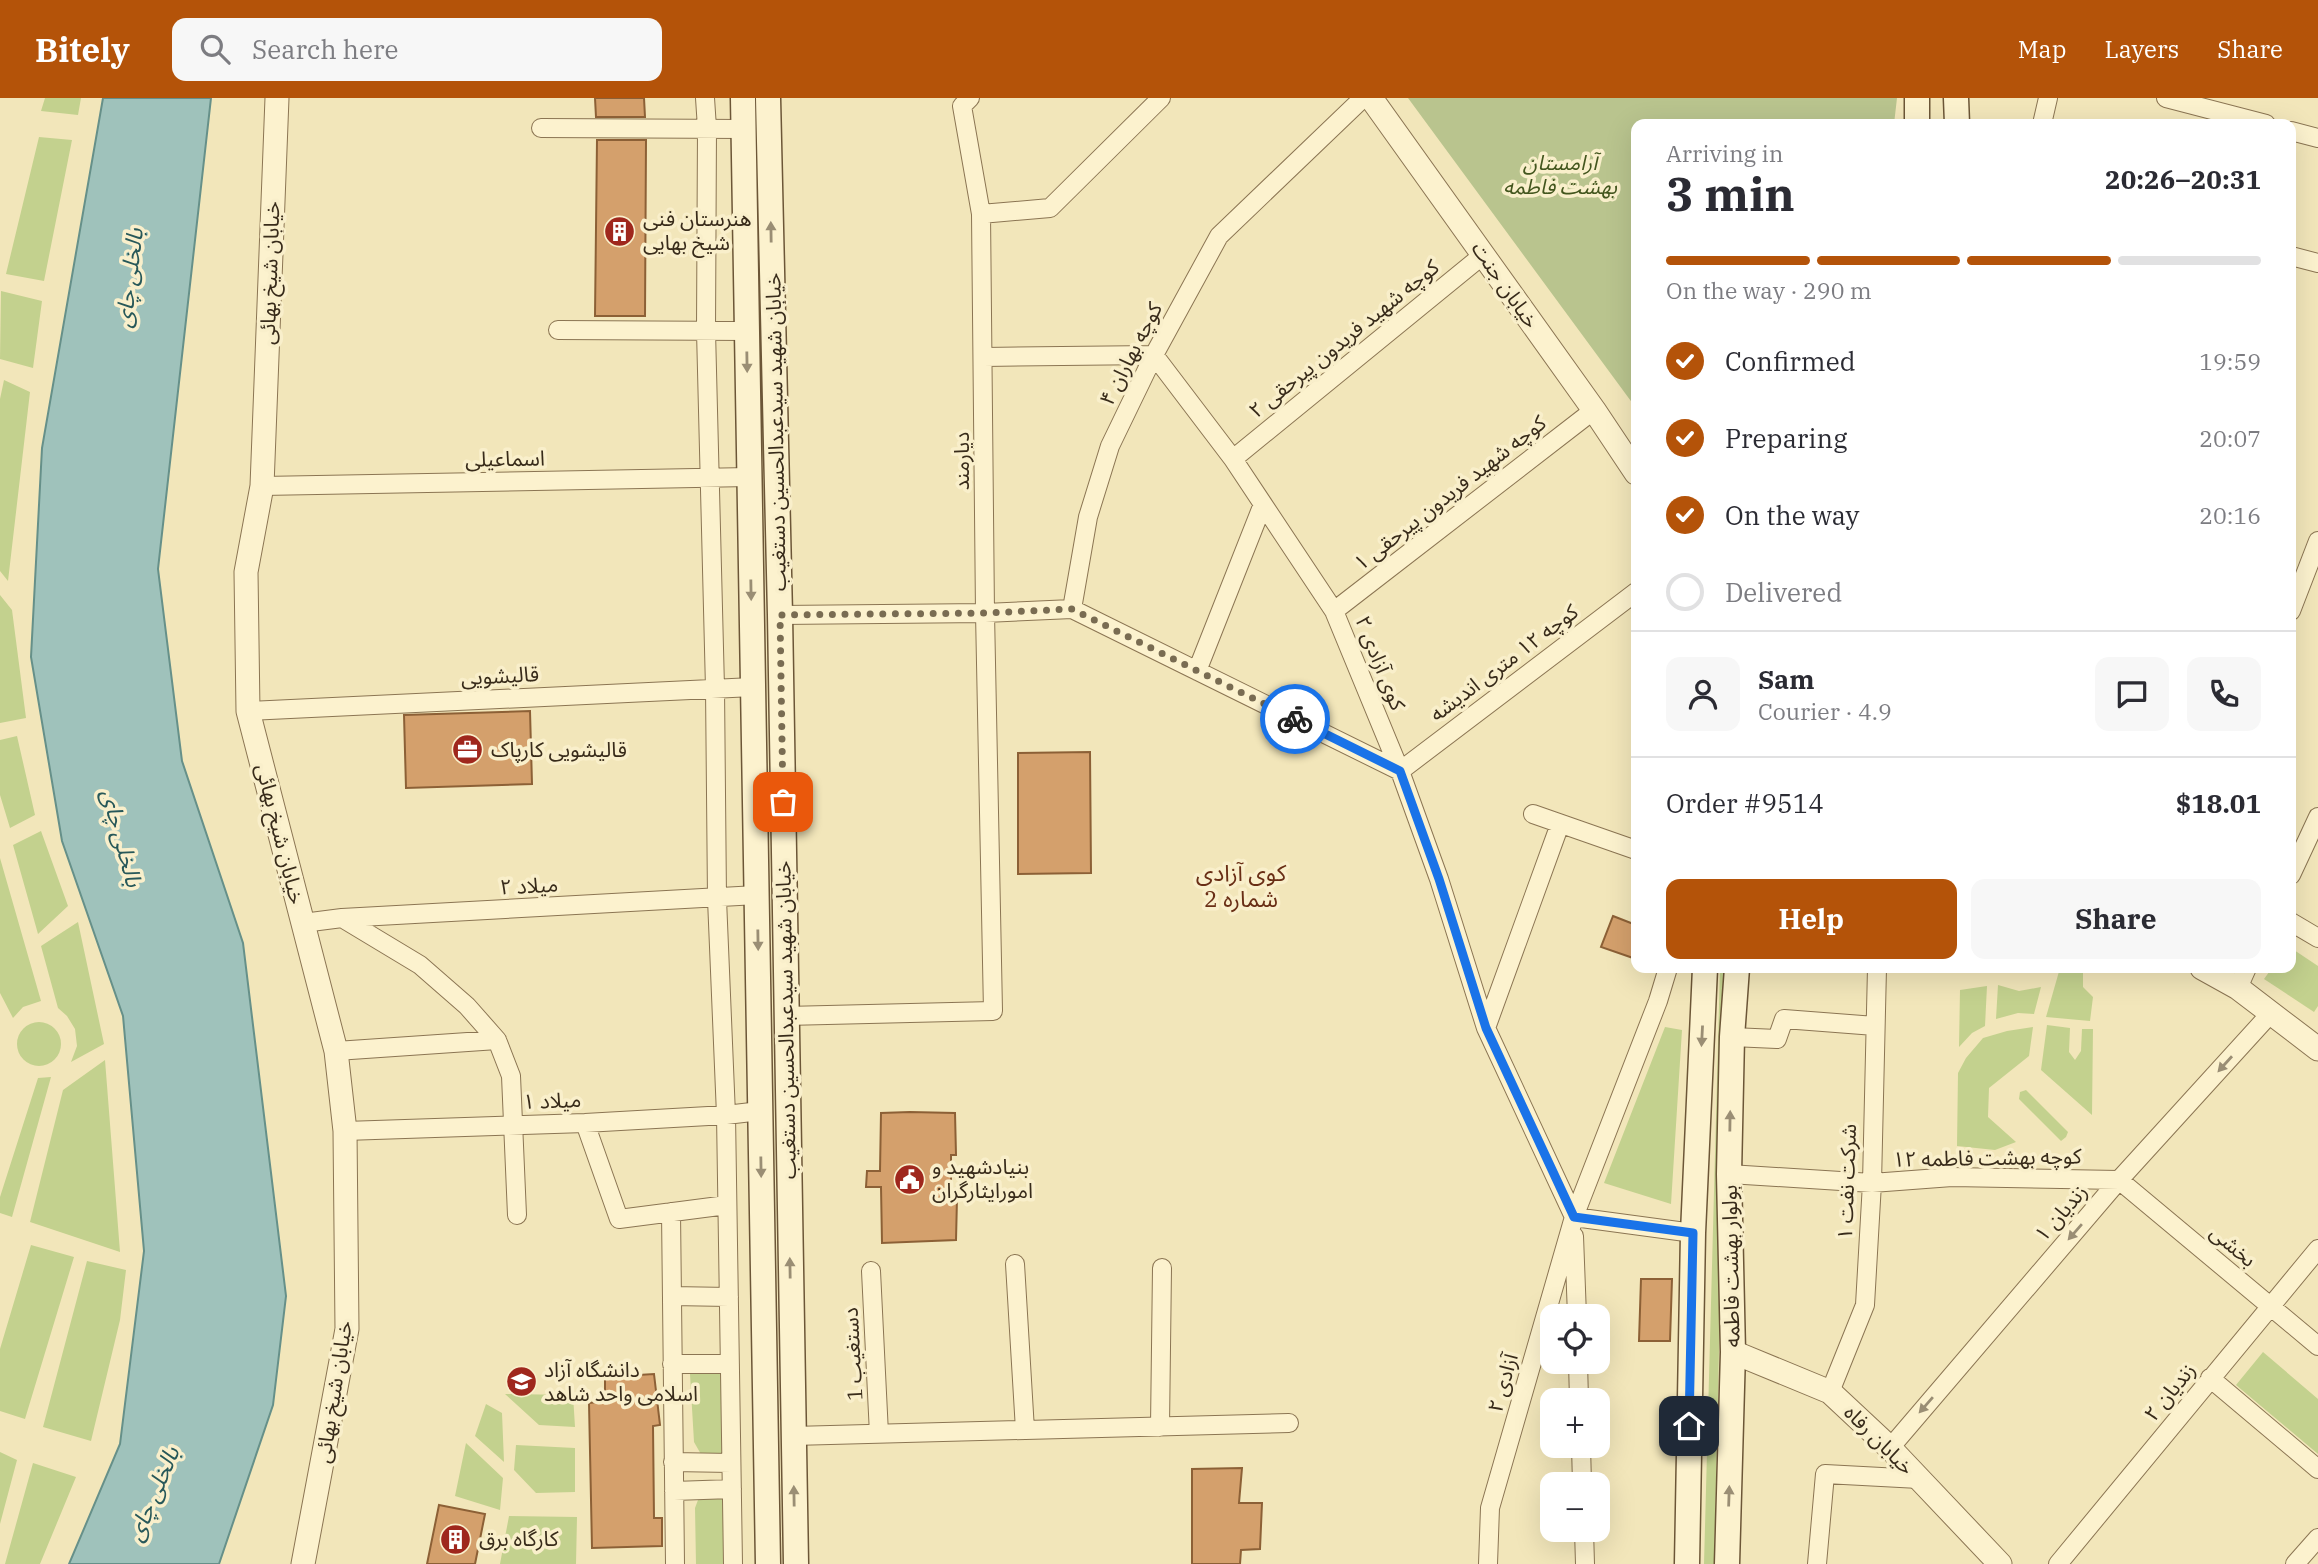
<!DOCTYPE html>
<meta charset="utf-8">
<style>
body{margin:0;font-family:"IBM Plex Serif","Noto Sans Arabic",serif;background:#f7f7f7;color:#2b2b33;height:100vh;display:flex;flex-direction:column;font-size:26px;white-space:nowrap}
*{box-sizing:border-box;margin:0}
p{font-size:23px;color:#7c7c81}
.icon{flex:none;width:38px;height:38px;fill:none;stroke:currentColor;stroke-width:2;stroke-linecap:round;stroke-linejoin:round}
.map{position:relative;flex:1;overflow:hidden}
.drawer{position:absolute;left:1631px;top:21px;width:665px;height:854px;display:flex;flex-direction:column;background:#fff;border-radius:14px;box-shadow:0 7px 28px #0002}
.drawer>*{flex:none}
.controls{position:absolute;left:1540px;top:1206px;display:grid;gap:14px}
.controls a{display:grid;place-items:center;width:70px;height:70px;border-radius:14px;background:#fff;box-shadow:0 7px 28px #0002;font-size:35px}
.pin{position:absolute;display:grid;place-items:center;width:60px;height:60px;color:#fff;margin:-30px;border-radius:14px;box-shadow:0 4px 10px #0006}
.courier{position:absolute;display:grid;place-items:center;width:70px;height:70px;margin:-35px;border:5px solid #1a73e8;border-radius:50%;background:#fff;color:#222;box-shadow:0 2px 9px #0007}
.overview em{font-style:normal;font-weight:800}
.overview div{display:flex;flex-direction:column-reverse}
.overview{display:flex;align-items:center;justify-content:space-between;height:119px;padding:0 35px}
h1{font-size:46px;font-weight:800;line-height:52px}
.bar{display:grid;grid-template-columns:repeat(4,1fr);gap:10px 7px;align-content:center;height:84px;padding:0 35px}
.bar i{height:9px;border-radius:5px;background:#e1e1e2}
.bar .on{background:#b45309}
.bar p{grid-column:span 4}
.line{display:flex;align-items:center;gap:18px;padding:0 35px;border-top:2px solid #e1e1e2}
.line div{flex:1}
.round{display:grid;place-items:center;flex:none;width:74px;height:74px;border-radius:14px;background:#f7f7f7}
ol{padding:0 35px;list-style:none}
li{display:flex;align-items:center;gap:21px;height:77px}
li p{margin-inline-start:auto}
li .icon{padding:7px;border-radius:50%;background:#b45309;color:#fff;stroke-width:4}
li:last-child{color:#7c7c81}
li i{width:38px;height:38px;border:4px solid #e1e1e2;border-radius:50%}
.cta{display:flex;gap:14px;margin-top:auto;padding:14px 35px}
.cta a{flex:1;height:80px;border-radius:14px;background:#b45309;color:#fff;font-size:28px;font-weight:800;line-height:80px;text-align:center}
.cta a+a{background:#f7f7f7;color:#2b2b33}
header{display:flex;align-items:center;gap:42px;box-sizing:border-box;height:98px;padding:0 35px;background:#b45309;color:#fff}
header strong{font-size:33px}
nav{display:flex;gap:38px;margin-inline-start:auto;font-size:24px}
.search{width:490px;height:63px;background:#f7f7f7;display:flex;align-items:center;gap:18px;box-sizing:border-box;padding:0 24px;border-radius:14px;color:#7c7c81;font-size:26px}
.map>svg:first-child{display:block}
.green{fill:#c3d18e}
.cemetery{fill:#b9c48e}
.water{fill:#9fc2bb;stroke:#669089;stroke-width:2}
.building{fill:#d4a06c;stroke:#8c6036;stroke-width:2}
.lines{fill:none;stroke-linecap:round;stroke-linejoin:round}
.minor-casing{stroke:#8b7553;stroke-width:20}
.tertiary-casing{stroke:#8b7553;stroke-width:25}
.secondary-casing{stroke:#6c5637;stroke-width:27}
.minor{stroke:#fcf2ce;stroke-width:18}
.tertiary{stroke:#fcf2ce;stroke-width:23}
.secondary{stroke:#fcf2ce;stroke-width:24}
.oneway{fill:#9a8e74}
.done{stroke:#796c52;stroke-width:7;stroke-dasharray:0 12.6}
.route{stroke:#1a73e8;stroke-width:9}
.labels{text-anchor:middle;stroke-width:7;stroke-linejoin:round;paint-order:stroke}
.park-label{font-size:21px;font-style:italic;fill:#43561e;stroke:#f9efcb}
.poi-label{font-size:21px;fill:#382b1a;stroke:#f9efcb;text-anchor:start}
.street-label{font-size:21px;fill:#382b1a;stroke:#f9efcb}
.water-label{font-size:23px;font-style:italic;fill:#275859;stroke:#f9efcb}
.neighbourhood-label{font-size:23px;fill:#692e15;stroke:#f9efcb}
</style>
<header>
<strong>Bitely</strong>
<div class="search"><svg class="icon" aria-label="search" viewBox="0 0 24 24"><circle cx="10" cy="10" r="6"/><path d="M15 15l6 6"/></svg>Search here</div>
<nav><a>Map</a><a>Layers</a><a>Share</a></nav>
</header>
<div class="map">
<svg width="2318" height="1466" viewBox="0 0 2318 1466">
<rect width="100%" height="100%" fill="#f2e6ba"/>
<!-- green -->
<path class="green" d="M45,0H81L78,17L41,13Z
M39,39L72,42L44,183L6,176Z
M1,193L42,203L33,270L0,261Z
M4,282L30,294L8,483L0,473V301Z
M0,497L12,512L26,620L0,625Z
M17,638L35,717L10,730L0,697V642Z
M41,733L68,808L38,836L13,747Z
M0,760L41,903L23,909L13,920L0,895Z
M78,824L104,946L71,964L77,948L75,931L67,918L58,910L41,848Z
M2291,850L2318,868V908L2314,914L2264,881L2272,870H2291Z
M1720,870H1728L1714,1466H1704Z
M2060,870H2083V889L2093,899L2090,923L2046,919Z
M1998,887L2019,893L2041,889L2034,916L2018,915L1996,921Z
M1987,888L1985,928L1972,935L1959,949L1960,892Z
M17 946a22 22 0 1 1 44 0a22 22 0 1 1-44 0Z
M2047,927L2070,930L2069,954L2075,962L2081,953L2082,931H2093L2092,1017L2041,972Z
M1665,929L1682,932L1671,1106L1604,1085Z
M2033,929L2029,958L1989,990L1988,1019L2016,1044L1995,1052L1957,1048L1958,975L1966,960L1983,940L2007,933Z
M105,962L120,1154L30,1124L63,992Z
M51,979L12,1119L0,1115V1099L38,980Z
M2026,992L2068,1034L2066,1039L2061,1043L2019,1001L2020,994Z
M31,1147L74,1159L25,1321L0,1313V1251Z
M87,1163L126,1172L120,1222L91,1343L43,1329Z
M2263,1254L2318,1301V1356L2236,1287Z
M728,1275V1361L702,1358L694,1344L690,1276Z
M505,1296L573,1297L575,1329L539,1327Z
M486,1306L502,1315L504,1364L475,1338Z
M466,1345L503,1380L500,1412L455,1398Z
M516,1347L575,1350V1394L536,1395L514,1372Z
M0,1354L17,1362L0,1426Z
M33,1365L76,1379L40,1466H5Z
M706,1399L729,1400L731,1466H696L695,1410L698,1402Z
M509,1418L577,1419L576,1466H500Z"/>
<!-- cemetery -->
<path class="cemetery" d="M1408,0H1897L1894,26H1636V310Z"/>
<!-- water -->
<path class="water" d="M103,0H211L158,471L182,663L243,845L286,1198L273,1307L219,1466H69L120,1346L144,1153L123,918L62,743L31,559L42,350Z"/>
<!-- building -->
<path class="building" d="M595,0H644L645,19H596Z
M597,42H646L645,218H595Z
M530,613L532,686L406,690L404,617Z
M1090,654L1091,775L1018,776V655Z
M1613,818L1636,827V861L1601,849Z
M910,1014L955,1015L956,1057H951V1100H957L956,1142L882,1145L881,1089H866L867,1073H880L881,1015Z
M1641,1181H1672L1670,1243H1639Z
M654,1276L660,1327L653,1328L654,1420H662V1448L592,1450L589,1305L605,1303V1279Z
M1242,1370L1239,1405H1262L1260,1451L1241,1452L1240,1466H1192V1371Z
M439,1407L485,1416L475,1466H427Z"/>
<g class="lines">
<defs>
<path id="minor" d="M705,0L707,30L706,233L715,590L717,801L726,1017L733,1466
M2166,0L2266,26
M2042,26L2048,0
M541,30L744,31
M2291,33L2318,40
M981,116L1050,110L1161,0
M2291,158L2318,165
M558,232L747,233
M984,259L1154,257L1233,361L1334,513L1400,673L1439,781L1486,930L1574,1119L1693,1135
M1233,361L1483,157
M262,388L749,379
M1072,511L1400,673L1636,494
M1334,513L1594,312
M2291,513L2318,443
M780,517L985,515L981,116L962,8L970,0
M1197,573L1263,406
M248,613L753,589
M1533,716L1636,752
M2291,777L2318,719
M342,820L420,867L467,908L497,942L511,978L517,1117
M2291,824L2318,840
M303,825L342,820L757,797
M2238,890L2247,870
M786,918L993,913L985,515L1072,511L1088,419L1110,348L1154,257L1219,138L1363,0
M1486,930L1560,726
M1732,939L1777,941L1784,921L1875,928
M336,953L497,942
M585,1025L619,1121L727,1107
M345,1033L585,1025L726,1017L760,1013
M1729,1076L1872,1085L1952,1079L2119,1082
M2119,1082L2318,1248
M671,1114L675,1466
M1574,1138L1577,1218
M1015,1166L1025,1332
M871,1173L879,1336
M672,1198L729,1199
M1578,1264L1579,1302
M672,1266H730
M2210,1280L2318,1371
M1830,1294L1865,1207L1872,1085L1877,870
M1160,1329L1162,1170
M793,1338L1289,1325
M1581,1348L1582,1386
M1890,1350L2119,1082L2271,915
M673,1364L731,1365
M674,1393L732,1391
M1584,1432L1585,1466
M1488,1466L1490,1410L1574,1119L1658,903L1668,870
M1817,1466L1825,1376L1919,1381
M2058,1466L2318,1151
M2295,1466L2318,1440"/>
<path id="tertiary" d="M277,0L262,388L246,474L248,613L336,953L345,1033L347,1231L303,1466
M1371,0L1594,312L1636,375
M2202,870L2238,890L2318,951
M1733,1254L1830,1294L1890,1350L2000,1466"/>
<path id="secondary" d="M743,0L768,1466
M768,0L780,517L796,1466
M1956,0L1957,26
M1917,26V0
M1687,1466L1693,1135L1705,870
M1727,1466L1733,1254L1729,1076L1732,939L1737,870"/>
</defs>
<!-- minor casing -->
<use href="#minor" class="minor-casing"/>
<!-- tertiary casing -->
<use href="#tertiary" class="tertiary-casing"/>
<!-- secondary casing -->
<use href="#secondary" class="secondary-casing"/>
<!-- minor -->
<use href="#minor" class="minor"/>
<!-- tertiary -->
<use href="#tertiary" class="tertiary"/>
<!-- secondary -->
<use href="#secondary" class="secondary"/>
</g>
<!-- one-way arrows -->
<defs><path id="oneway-solid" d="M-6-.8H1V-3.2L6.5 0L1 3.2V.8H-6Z" transform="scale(1.75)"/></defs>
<g class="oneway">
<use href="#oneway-solid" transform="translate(771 134) rotate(-91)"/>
<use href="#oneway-solid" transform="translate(747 264) rotate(89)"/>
<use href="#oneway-solid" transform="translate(751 492) rotate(89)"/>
<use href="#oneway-solid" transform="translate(758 842) rotate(89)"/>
<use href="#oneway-solid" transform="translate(1702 938) rotate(93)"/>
<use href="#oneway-solid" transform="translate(2225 966) rotate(132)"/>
<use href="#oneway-solid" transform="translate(1730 1023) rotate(-89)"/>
<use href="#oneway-solid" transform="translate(761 1069) rotate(89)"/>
<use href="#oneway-solid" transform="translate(2075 1134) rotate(131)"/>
<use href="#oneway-solid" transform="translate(790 1170) rotate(-91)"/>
<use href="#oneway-solid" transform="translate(1926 1307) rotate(131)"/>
<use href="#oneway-solid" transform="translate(794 1398) rotate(-91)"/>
<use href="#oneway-solid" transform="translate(1729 1398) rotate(-88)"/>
</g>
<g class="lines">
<!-- done -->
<path class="done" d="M783,704L780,517L985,515L1072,511L1295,621"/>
<!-- route -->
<path class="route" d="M1295,621L1400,673L1439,781L1486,930L1574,1119L1693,1135L1689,1328"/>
</g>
<!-- icons -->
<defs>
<symbol id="building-disc" viewBox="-11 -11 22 22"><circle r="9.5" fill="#9f271d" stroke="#f9efcb"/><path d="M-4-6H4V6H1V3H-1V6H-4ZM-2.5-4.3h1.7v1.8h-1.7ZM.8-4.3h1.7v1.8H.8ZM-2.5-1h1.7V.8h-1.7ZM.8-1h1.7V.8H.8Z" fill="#fff"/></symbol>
<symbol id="office-disc" viewBox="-11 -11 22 22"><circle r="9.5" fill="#9f271d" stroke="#f9efcb"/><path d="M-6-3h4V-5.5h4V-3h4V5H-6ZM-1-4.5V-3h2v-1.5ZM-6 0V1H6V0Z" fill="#fff"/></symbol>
<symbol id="civic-disc" viewBox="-11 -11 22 22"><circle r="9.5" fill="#9f271d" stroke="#f9efcb"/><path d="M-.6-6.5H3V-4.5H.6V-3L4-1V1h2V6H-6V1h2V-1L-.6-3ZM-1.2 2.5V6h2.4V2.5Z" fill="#fff"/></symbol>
<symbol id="university-disc" viewBox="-11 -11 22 22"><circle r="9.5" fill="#9f271d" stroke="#f9efcb"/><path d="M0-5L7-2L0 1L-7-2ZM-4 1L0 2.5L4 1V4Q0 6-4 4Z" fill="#fff"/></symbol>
</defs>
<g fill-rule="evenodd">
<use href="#building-disc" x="602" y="116" width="35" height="35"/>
<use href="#office-disc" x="450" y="634" width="35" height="35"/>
<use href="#civic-disc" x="892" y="1064" width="35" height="35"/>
<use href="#university-disc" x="504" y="1266" width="35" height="35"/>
<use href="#building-disc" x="438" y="1424" width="35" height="35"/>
</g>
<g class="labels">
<!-- park labels -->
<g class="park-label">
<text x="1560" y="72">آرامستان<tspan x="1560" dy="24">بهشت فاطمه</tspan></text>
</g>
<!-- poi labels -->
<g class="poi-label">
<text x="643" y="128">هنرستان فنی<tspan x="643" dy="24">شیخ بهایی</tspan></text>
<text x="491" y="659">قالیشویی کارپاک</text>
<text x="932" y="1076">بنیادشهید و<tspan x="932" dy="24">امورایثارگران</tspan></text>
<text x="544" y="1279">دانشگاه آزاد<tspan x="544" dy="24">اسلامی واحد شاهد</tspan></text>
<text x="479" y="1448">کارگاه برق</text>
</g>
<!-- street labels -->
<g class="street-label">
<text transform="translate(270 175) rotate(-88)" y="7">خیابان شیخ بهائی</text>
<text transform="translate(1505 187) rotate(55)" y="7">خیابان جنت</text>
<text transform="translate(1344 241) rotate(-39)" y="7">کوچه شهید فریدون پیرحقی ۲</text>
<text transform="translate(1131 256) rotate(-63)" y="7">کوچه بهاران ۴</text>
<text transform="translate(776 334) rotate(-91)" y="7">خیابان شهید سیدعبدالحسین دستغیب</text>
<text transform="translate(505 361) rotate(-1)" y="7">اسماعیلی</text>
<text transform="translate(962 363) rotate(-90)" y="7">دیارمند</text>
<text transform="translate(1450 395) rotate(-38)" y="7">کوچه شهید فریدون پیرحقی ۱</text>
<text transform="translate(1380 565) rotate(68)" y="7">کوی آزادی ۲</text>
<text transform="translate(1504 565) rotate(-37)" y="7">کوچه ۱۲ متری اندیشه</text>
<text transform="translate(500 578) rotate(-3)" y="7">قالیشویی</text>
<text transform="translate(280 736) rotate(76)" y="7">خیابان شیخ بهائی</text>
<text transform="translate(529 788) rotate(-3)" y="7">میلاد ۲</text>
<text transform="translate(786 922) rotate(-91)" y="7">خیابان شهید سیدعبدالحسین دستغیب</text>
<text transform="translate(552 1003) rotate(-2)" y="7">میلاد ۱</text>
<text transform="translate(1987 1060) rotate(-1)" y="7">کوچه بهشت فاطمه ۱۲</text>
<text transform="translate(1847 1084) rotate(-88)" y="7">شرکت نفت ۱</text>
<text transform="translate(2061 1115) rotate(-49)" y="7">زندیان ۱</text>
<text transform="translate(2233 1148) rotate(40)" y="7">بخشی</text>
<text transform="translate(1731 1168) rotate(-91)" y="7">بولوار بهشت فاطمه</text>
<text transform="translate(853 1256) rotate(-93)" y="7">دستغیب 1</text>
<text transform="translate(1503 1285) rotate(-74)" y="7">آزادی ۲</text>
<text transform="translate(334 1294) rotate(-81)" y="7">خیابان شیخ بهائی</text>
<text transform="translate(2170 1294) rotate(-51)" y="7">زندیان ۲</text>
<text transform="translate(1879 1342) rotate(45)" y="7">خیابان رفاه</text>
</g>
<!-- water labels -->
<g class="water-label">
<text transform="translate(129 180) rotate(-83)" y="8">بالخلی چای</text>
<text transform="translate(122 740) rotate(75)" y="8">بالخلی چای</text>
<text transform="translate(153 1396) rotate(-67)" y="8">بالخلی چای</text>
</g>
<!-- neighbourhood labels -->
<g class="neighbourhood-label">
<text x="1241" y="783">کوی آزادی<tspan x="1241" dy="26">شماره 2</tspan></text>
</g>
</g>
</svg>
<div class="controls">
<a><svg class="icon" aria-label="locate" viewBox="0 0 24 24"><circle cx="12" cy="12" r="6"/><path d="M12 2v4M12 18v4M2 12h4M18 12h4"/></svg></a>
<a>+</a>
<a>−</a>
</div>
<div class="pin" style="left:783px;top:704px;background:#ea580c"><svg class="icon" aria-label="bag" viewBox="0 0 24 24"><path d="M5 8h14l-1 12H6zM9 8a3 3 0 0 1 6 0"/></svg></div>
<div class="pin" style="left:1689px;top:1328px;background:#1f2937"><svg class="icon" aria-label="home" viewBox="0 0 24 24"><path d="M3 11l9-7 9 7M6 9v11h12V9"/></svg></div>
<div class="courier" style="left:1295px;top:621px"><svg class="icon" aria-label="bike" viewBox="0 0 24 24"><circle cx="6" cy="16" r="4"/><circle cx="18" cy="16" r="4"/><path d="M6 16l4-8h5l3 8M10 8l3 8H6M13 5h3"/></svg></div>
<section class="drawer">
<div class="overview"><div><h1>3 min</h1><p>Arriving in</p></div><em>20:26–20:31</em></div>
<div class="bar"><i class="on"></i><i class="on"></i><i class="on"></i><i></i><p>On the way · 290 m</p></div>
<ol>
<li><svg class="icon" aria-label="check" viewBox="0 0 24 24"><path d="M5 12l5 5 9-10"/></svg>Confirmed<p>19:59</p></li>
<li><svg class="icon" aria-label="check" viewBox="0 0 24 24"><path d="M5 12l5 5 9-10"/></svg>Preparing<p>20:07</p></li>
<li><svg class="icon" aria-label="check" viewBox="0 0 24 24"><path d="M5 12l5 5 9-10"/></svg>On the way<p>20:16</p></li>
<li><i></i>Delivered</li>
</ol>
<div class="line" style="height:126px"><a class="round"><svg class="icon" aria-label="person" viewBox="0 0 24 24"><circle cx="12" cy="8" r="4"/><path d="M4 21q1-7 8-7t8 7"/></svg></a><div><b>Sam</b><p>Courier · 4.9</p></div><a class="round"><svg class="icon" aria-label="chat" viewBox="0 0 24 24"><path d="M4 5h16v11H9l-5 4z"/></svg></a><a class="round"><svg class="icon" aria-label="phone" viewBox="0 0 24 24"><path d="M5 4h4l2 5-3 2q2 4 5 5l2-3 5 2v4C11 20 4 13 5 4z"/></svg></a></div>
<div class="line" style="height:91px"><div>Order #9514</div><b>$18.01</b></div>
<div class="cta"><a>Help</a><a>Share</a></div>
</section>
</div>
